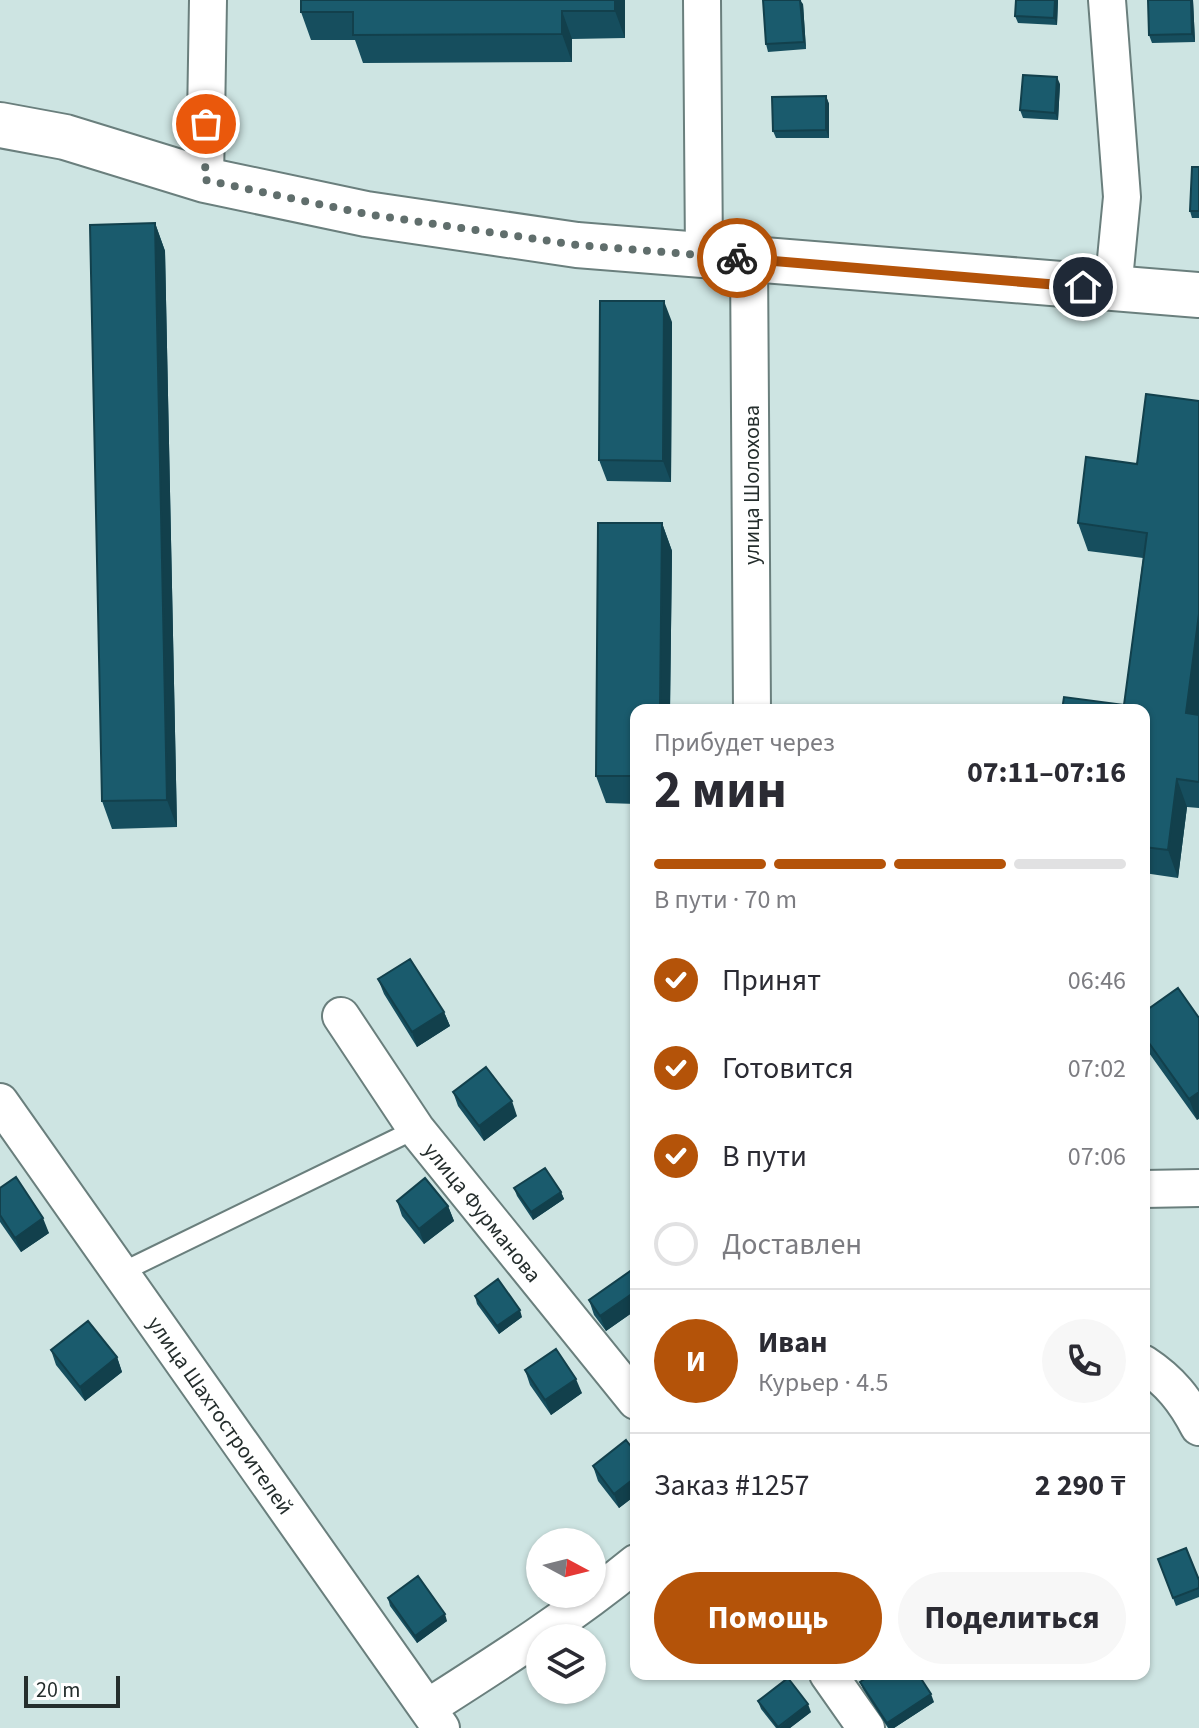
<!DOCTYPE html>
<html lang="ru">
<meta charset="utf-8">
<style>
body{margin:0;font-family:"Source Sans 3",sans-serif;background:#f7f7f7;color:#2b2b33;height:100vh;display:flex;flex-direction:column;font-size:30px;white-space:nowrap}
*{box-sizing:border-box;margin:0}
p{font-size:26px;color:#7c7c81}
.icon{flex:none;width:44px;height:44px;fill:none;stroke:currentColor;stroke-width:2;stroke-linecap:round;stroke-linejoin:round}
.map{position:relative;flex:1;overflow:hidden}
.details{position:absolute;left:630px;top:704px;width:520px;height:976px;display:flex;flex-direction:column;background:#fff;border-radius:16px;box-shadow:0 2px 6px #0004}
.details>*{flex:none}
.needle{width:52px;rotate:97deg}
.controls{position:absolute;left:526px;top:1528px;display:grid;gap:16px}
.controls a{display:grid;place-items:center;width:80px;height:80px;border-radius:50%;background:#fff;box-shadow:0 2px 6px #0004;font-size:40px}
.scale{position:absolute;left:24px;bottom:20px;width:96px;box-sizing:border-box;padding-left:8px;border:4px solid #252e2d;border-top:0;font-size:22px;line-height:28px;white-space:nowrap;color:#252e2d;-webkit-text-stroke:6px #fff;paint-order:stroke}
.pin{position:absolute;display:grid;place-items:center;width:68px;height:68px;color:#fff;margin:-34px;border:4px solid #fff;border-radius:50%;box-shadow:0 2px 8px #0007}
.courier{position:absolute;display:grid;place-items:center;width:80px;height:80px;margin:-40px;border:6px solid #b45309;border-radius:50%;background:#fff;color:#222;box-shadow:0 2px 10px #0007}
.summary em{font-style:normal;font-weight:700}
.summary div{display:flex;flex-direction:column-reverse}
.summary{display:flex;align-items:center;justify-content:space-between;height:136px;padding:0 24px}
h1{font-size:52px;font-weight:700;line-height:60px}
.bar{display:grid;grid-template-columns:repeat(4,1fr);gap:12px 8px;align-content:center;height:96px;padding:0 24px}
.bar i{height:10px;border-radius:6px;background:#e1e1e2}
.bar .on{background:#b45309}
.bar p{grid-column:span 4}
.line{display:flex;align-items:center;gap:20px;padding:0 24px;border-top:2px solid #e1e1e2}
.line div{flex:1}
.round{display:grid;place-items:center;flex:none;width:84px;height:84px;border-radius:42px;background:#f7f7f7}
ol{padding:0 24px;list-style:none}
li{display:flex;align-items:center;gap:24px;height:88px}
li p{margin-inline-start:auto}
li .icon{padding:8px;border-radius:50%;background:#b45309;color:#fff;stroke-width:4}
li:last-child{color:#7c7c81}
li i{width:44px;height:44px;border:4px solid #e1e1e2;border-radius:50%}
.cta{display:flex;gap:16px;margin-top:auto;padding:16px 24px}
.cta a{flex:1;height:92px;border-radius:48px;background:#b45309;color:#fff;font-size:32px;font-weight:700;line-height:92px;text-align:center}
.cta a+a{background:#f7f7f7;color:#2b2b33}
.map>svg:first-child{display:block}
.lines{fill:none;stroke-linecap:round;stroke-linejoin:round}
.lane-casing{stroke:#6a7f7d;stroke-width:22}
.street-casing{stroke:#6a7f7d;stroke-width:40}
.secondary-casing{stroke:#6a7f7d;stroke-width:48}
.lane{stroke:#fff;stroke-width:18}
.street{stroke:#fff;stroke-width:36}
.secondary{stroke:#fff;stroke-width:44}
.wall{fill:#164e5e}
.shaded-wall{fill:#12404c}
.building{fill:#1a5b6d;stroke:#12404c;stroke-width:2}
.done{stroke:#606e6c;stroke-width:8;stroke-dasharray:0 14.4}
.route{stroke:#b45309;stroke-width:10}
.labels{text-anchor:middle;stroke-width:8;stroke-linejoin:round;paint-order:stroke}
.street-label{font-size:22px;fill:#252e2d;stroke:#fff}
</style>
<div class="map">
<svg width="1199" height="1728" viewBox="0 0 1199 1728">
<rect width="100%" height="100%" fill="#cde4e2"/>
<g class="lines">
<defs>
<path id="lane" d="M120,1273L416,1129"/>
<path id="street" d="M702,0L704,255
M1107,0L1122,197L1113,290
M205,180L208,0
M749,259L752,710
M341,1016L416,1129L636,1401
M0,1102L441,1728
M1144,1189L1199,1188
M1144,1364C1170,1381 1185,1400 1199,1427
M828,1674L866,1728
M427,1708C499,1662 570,1617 636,1563"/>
<path id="secondary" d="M0,125L65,137L205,180L366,214L577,245L1199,295"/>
</defs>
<!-- lane casing -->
<use href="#lane" class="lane-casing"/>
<!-- street casing -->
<use href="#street" class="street-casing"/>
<!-- secondary casing -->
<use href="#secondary" class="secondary-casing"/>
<!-- lane -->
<use href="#lane" class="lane"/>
<!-- street -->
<use href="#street" class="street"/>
<!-- secondary -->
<use href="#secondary" class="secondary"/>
</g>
<!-- wall -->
<path class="wall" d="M625,0V38L572,39V62L363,63L355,40H311L301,12Z
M1016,0H1058L1057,25L1018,23L1015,16Z
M1148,0H1193L1195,42L1152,43L1149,35Z
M803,4L806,49L768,52L766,44Z
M1060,84L1058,120L1023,118L1020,110Z
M826,96L829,104V138H776L773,131Z
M1199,167V218H1192L1190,211Z
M155,223L165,251L177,827L112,829L102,801Z
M672,322L671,482L607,481L599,460Z
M1199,401V808L1187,807L1178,878L1144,873V710L1124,705L1143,558L1088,551L1078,523Z
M662,523L672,551L670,710H636V804L606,803L596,776Z
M378,979L444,1012L450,1026L417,1047L384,994Z
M1178,988L1197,1120L1144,1046V1012Z
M453,1092L517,1116L484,1141L458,1106Z
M0,1188L49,1233L21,1252L0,1222Z
M514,1188L561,1192L564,1199L533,1220L517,1196Z
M397,1201L448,1206L454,1221L424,1244L402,1216Z
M636,1267V1310L606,1331L594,1315L589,1300Z
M475,1296L522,1317L499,1334L477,1304Z
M51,1350L117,1357L122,1372L85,1401L56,1365Z
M525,1370L582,1393L551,1415L530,1385Z
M636,1453V1495L619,1508L598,1481L593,1466Z
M1158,1559L1199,1580V1597L1176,1606Z
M388,1598L447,1621L417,1643L390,1606Z
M860,1682L934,1702L894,1728H888L863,1689Z
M758,1701L811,1712L790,1728H776L761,1709Z"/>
<!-- shaded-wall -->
<path class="shaded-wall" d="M615,0H625V38L615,11Z
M800,0L803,4L806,49L804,42Z
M1055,0H1058L1057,25L1054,18Z
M1191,0H1193L1195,42L1192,34Z
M562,11L572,39V62L562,34Z
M1057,77L1060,84L1058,120L1055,113Z
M826,96L829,104V138L826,130Z
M155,223L165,251L177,827L167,800Z
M664,301L672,322L671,482L663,461Z
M662,523L672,551L670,710H660Z
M1199,614V717L1186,713Z
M1177,779L1187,807L1178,878L1168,850Z
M444,1012L450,1026L417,1047L412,1032Z
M1199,1092V1119L1197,1120L1189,1099Z
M512,1101L517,1116L484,1141L479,1126Z
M561,1192L564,1199L533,1220L531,1212Z
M448,1206L454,1221L424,1244L419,1229Z
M43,1218L49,1233L21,1252L15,1238Z
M636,1291V1310L606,1331L600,1316Z
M520,1310L522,1317L499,1334L497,1326Z
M117,1357L122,1372L85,1401L80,1387Z
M576,1379L582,1393L551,1415L545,1400Z
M636,1477V1495L619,1508L614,1494Z
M445,1614L447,1621L417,1643L415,1636Z
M931,1694L934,1702L894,1728H889L887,1723Z
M808,1704L811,1712L790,1728H779Z"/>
<!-- building -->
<path class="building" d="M301,0H615V11H562V34L353,35V12H301Z
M763,0H800L804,42L766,44Z
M1016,0H1055L1054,18L1015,16Z
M1148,0H1191L1192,34L1149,35Z
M1023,75L1057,77L1055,113L1020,110Z
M826,96V130L773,131L772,97Z
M1192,167H1199V211H1190Z
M155,223L167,800L102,801L90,225Z
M600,301H664L663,461L599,460Z
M1146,394L1199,401V614L1186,713L1199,715V782L1177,779L1168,850L1144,847V710H1062L1064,697L1124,705L1147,533L1078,523L1086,457L1137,464Z
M598,523H662L660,710H636V776H596Z
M410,959L444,1012L412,1032L378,979Z
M1178,988L1199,1018V1092L1189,1099L1144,1036V1012Z
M486,1067L512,1101L479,1126L453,1092Z
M545,1168L561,1192L531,1212L514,1188Z
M16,1177L43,1218L15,1238L0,1215V1188Z
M425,1178L448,1206L419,1229L397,1201Z
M636,1267V1291L600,1316L589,1300Z
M498,1279L520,1310L497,1326L475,1296Z
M88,1321L117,1357L80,1387L51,1350Z
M556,1349L576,1379L545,1400L525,1370Z
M626,1440L636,1453V1477L614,1494L593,1466Z
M1186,1548L1199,1580V1588L1173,1598L1158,1559Z
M418,1576L445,1614L415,1636L388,1598Z
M872,1674H918L931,1694L887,1723L860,1682Z
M788,1678L808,1704L778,1727L758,1701Z"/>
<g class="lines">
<!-- done -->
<path class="done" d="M206,124L205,180L366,214L577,245L737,258"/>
<!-- route -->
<path class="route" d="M737,258L1083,287"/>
</g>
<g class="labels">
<!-- street labels -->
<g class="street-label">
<text transform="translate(751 485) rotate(-90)" y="8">улица Шолохова</text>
<text transform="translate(483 1212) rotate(51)" y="8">улица Фурманова</text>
<text transform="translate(221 1415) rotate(55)" y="8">улица Шахтостроителей</text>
</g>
</g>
</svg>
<div class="controls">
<a><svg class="needle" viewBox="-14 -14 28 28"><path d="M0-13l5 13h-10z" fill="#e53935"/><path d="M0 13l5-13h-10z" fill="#7c7c81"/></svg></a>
<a><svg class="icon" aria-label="layers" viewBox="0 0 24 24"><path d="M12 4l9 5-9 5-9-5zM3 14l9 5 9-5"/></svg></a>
</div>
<div class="scale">20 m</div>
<div class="pin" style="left:206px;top:124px;background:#ea580c"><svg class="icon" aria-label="bag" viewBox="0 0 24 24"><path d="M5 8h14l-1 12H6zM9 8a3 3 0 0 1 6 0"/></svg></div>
<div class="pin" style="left:1083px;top:287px;background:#1f2937"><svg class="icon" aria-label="home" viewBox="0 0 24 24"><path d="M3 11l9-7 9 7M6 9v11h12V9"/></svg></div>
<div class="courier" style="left:737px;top:258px"><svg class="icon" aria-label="bike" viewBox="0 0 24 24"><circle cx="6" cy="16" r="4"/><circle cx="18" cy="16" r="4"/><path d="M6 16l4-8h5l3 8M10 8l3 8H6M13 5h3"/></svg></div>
<section class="details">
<div class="summary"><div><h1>2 мин</h1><p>Прибудет через</p></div><em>07:11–07:16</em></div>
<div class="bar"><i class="on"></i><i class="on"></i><i class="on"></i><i></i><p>В пути · 70 m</p></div>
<ol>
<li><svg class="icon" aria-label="check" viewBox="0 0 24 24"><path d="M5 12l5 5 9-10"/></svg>Принят<p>06:46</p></li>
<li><svg class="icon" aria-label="check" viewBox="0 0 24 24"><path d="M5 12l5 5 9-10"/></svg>Готовится<p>07:02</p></li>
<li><svg class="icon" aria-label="check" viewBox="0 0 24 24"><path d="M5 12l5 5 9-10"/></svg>В пути<p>07:06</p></li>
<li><i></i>Доставлен</li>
</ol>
<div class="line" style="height:144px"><b class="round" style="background:#b45309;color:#fff">И</b><div><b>Иван</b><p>Курьер · 4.5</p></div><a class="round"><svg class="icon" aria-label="phone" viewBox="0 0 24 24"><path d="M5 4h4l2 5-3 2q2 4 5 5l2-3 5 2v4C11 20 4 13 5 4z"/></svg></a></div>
<div class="line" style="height:104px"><div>Заказ #1257</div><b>2 290 ₸</b></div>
<div class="cta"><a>Помощь</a><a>Поделиться</a></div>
</section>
</div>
